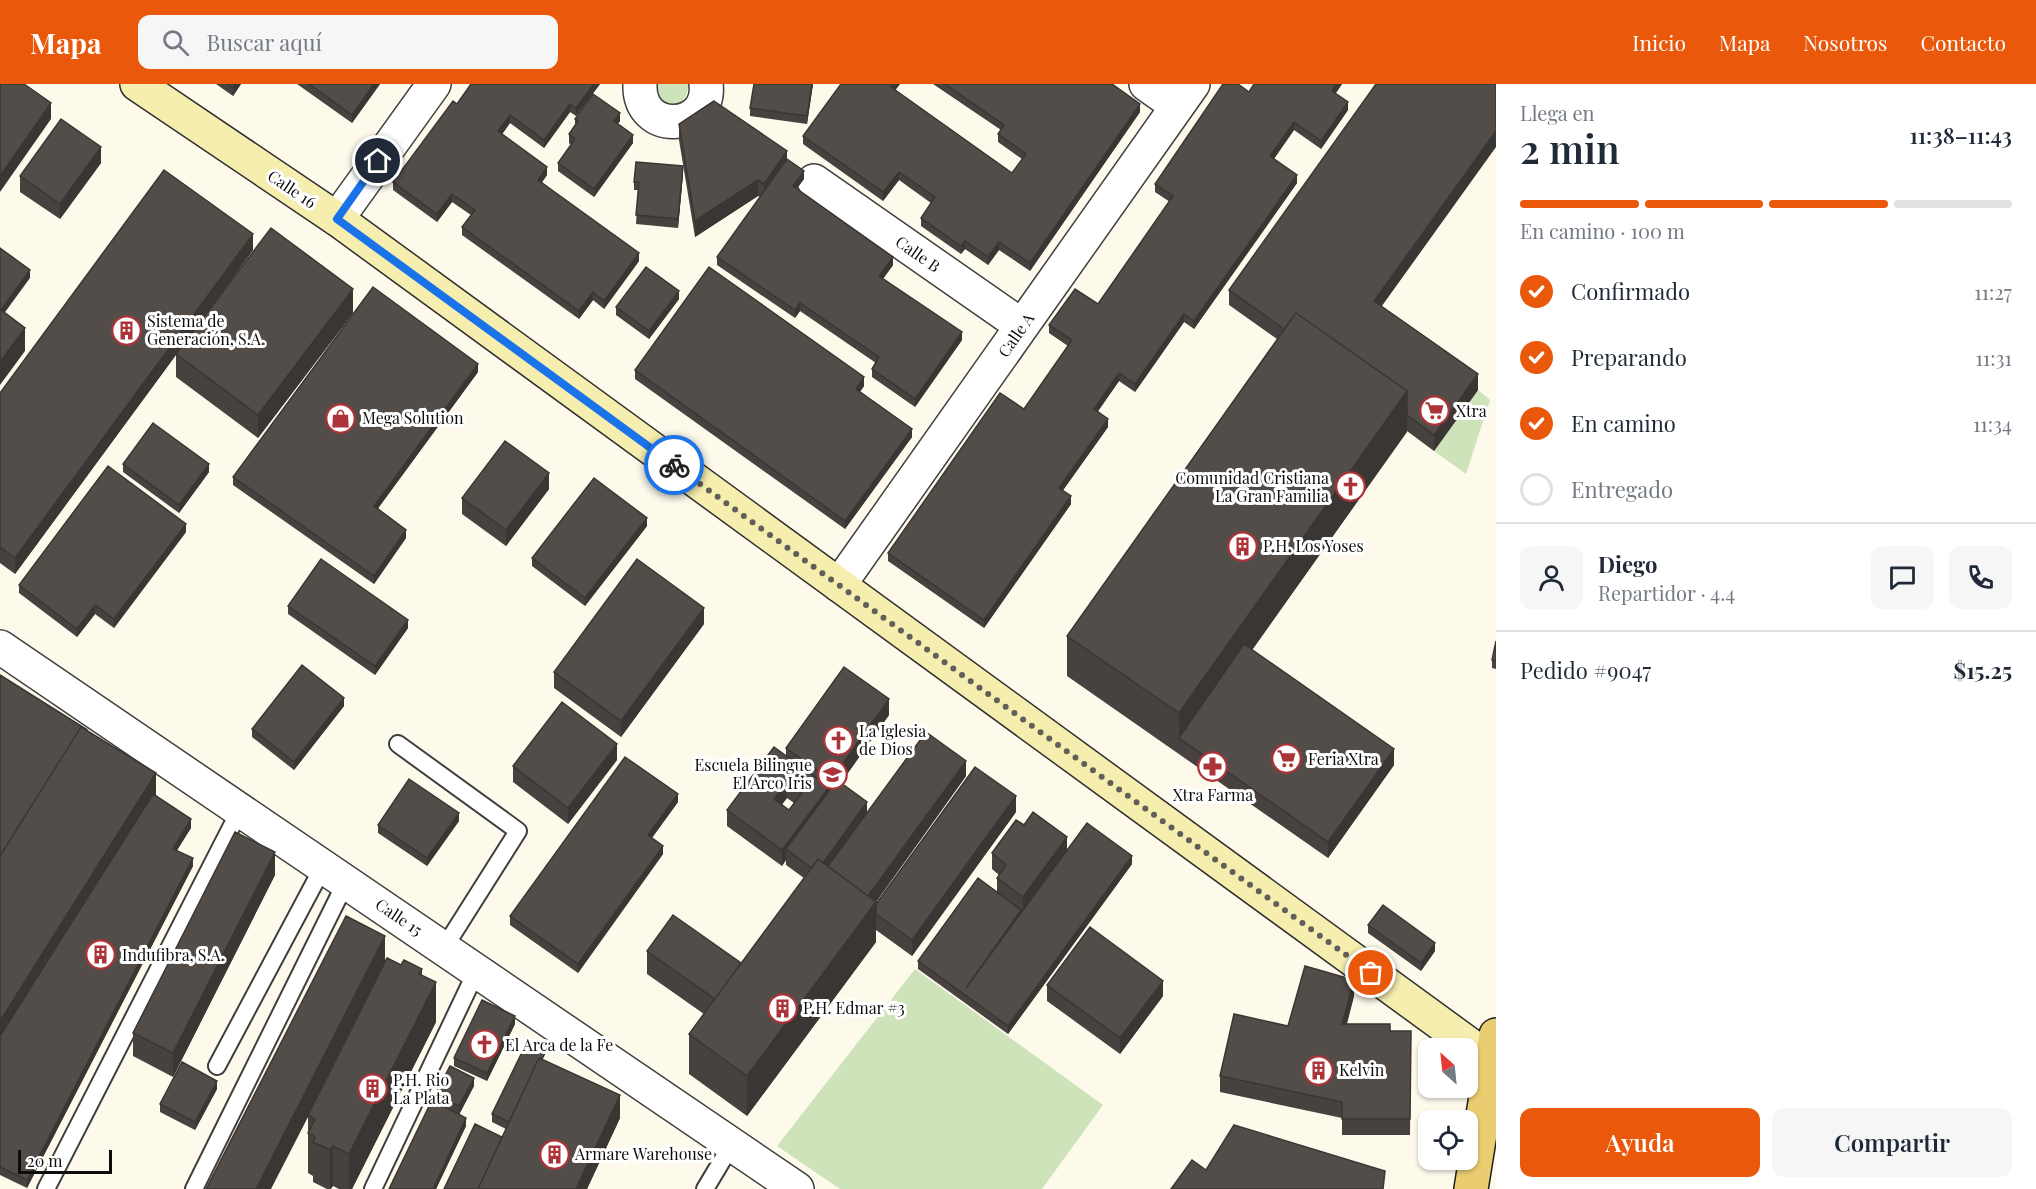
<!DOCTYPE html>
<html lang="es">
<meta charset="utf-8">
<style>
body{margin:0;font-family:"Playfair Display",serif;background:#f6f6f7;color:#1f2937;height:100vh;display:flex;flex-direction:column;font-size:22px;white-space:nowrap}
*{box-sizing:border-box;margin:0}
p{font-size:20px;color:#747a83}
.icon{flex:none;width:33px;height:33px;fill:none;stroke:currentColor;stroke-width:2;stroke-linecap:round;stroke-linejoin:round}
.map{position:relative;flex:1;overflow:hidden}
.side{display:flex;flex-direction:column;background:#fff;width:540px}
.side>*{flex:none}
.needle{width:39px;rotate:333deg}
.fabs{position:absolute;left:1418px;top:954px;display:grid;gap:12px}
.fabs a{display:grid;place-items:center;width:60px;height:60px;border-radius:12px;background:#fff;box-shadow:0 2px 4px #0004;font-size:30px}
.scale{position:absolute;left:18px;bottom:15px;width:94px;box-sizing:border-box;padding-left:6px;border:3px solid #0c0c0c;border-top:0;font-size:16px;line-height:21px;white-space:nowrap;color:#0c0c0c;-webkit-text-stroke:4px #fff;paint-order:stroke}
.pin{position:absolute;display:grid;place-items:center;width:51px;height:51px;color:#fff;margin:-26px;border:3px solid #fff;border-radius:50%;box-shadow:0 2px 6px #0007}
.courier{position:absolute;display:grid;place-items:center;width:60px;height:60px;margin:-30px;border:4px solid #1a73e8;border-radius:50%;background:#fff;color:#222;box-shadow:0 2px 8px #0007}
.summary em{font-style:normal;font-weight:600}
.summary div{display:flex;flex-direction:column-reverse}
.summary{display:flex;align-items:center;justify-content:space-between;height:102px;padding:0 24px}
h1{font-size:39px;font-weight:600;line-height:45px}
.bar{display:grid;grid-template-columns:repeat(4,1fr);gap:9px 6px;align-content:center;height:72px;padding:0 24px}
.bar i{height:8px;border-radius:4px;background:#e0e1e3}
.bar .active{background:#ea580c}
.bar p{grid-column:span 4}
.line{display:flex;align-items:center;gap:15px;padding:0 24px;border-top:2px solid #e0e1e3}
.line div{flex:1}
.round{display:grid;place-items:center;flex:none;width:63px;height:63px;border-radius:12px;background:#f6f6f7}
ol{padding:0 24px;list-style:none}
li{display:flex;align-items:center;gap:18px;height:66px}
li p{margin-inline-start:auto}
li .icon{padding:6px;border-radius:50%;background:#ea580c;color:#fff;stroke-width:4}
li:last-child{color:#747a83}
li i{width:33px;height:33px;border:3px solid #e0e1e3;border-radius:50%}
.primary-button{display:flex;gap:12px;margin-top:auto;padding:12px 24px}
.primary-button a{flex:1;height:69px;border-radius:12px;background:#ea580c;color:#fff;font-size:24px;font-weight:600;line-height:69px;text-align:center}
.primary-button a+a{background:#f6f6f7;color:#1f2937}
header{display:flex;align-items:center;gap:36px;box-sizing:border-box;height:84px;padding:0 30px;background:#ea580c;color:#fff}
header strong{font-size:28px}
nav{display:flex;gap:33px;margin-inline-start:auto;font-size:21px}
.search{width:420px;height:54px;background:#f6f6f7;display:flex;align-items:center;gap:15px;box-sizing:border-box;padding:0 21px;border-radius:12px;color:#747a83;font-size:22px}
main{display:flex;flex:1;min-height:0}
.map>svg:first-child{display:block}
.green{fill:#cfe3ba}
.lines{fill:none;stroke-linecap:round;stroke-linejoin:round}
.service-casing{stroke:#3f3f3f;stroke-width:20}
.minor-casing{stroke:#3f3f3f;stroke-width:36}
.secondary-casing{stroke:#2e2e2e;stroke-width:36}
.primary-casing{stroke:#1d1d1d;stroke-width:36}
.service{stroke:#fff;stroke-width:16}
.minor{stroke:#fff;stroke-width:33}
.secondary{stroke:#f6eeae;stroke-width:33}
.primary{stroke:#e9cd70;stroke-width:33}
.wall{fill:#47423f;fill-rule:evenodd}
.shaded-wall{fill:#3a3633}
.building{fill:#534d49;stroke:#3a3633;stroke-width:1.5;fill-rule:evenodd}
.done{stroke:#605f5a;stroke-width:6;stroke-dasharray:0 10.8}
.route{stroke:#1a73e8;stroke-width:8}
.labels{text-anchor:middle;stroke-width:6;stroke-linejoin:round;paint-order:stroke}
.street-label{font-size:16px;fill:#0c0c0c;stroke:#fff}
.poi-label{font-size:16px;fill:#0c0c0c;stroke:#fff;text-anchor:start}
</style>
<header>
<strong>Mapa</strong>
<div class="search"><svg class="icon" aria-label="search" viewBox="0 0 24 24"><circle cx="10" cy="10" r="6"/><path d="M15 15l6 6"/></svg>Buscar aquí</div>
<nav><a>Inicio</a><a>Mapa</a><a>Nosotros</a><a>Contacto</a></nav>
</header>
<main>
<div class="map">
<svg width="1496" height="1105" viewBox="0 0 1496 1105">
<rect width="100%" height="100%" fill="#fdfaec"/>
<!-- green -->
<path class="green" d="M655,0H688C689,12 678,28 664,20C661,18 659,15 656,12Z
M1478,306L1490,316L1466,390L1434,367Z
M915,885L1103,1021L1042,1105H840L777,1062Z"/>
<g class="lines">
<defs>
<path id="service" d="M398,660L518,747L444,864
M217,982L323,783
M46,1105L240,726
M194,1105L346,798
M373,1105L477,886
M705,1105L732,1060"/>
<path id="minor" d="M640,0C638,53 712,47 706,0
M1146,0L1177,22
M814,97L1022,242
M337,135L434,0
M839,501L1193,0
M0,563L797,1105"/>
<path id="secondary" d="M137,0L337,135L1492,977"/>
<path id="primary" d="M1471,1105L1496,951"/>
</defs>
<!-- service casing -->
<use href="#service" class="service-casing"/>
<!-- minor casing -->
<use href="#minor" class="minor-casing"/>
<!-- secondary casing -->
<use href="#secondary" class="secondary-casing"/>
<!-- primary casing -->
<use href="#primary" class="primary-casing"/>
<!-- service -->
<use href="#service" class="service"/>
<!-- minor -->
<use href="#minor" class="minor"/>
<!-- secondary -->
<use href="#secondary" class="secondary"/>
<!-- primary -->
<use href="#primary" class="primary"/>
</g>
<!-- wall -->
<path class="wall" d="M216,0H241L233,12Z
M297,0H380L352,39Z
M471,0H600L576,32L570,28L544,64L510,39L502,50L547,91L542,98L639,177L604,225L593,216L579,235L462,151V143L471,131L452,118L437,138L393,106V98L457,20Z
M813,0L807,40L750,32V24Z
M841,0H900L895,6L1012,89L1022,75L998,58V50L1001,46L933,0H1112L1140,28L1030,187L999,166L988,181L965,165L961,170L921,142V134L931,119L899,96L883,117L803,60V52Z
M1254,0H1342L1335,10L1348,26L1321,65L1294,46L1274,75L1297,99L1194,245L1184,238L1135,308L1119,297L1098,327L1108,343L1063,406L1071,420L984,544L888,477V469L1024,325L1068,262L1049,249V241L1098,220L1170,118L1155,108V100L1249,8Z
M575,35L620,37L618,40L633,59L594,113L558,87V79L571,61L569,59V50L575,41Z
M679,40L787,75L804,95L796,105L893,181L883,195L962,256L915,323L872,293V285L876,279L800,227L795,234L717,181V173L760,113L758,112L695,153L679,56Z
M101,79L60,135L20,108V92Z
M683,90L678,144L636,140L638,106H634V98Z
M253,166L210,225L353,229L258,354L176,293V271L15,490L0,479V309Z
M1229,206L1382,223L1478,306L1434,367L1407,347L1252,566L1394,681L1328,774L1067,592V552L1277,255L1229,221Z
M679,215L649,255L616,231V223Z
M635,286L864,302L860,308L912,353L845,445L635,295Z
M478,288L378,424L406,454L374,500L233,401V393Z
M123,380L209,388L179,429L123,388Z
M549,405L506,462L462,430V414Z
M647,442L585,522L532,482V474Z
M186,448L114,544L95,530L77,553L19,509V501Z
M288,522L408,544L375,591L288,530Z
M704,540L621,653L554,604V588Z
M1496,557V585L1492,584V576Z
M0,591L86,646L191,744L176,766L193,782L27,1104L0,1091Z
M344,622L294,686L252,653V645Z
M889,631L841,699L867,728L966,692L876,818V820L1016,728L912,872L876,846V858L747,1032L689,990V950L704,930L647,890V867L741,879L804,794L786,781V776L782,782L727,742V726L786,671V664ZM787,714L794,719L789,726L782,720Z
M617,676L568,740L513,698V682Z
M678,718L652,754L663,770L578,889L510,841V832Z
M459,737L427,782L378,749V741Z
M1024,741L1067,766L1132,780L1008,950L918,885V877L997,808V794L999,791L992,785V769Z
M275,791L173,993L133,972V949Z
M1368,841L1435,867L1421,887L1368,849Z
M385,878L422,891L436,938L352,1105H339L333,1102L331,1105H327L313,1098V1092L308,1089V1033L206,1105Z
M1047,901L1163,912L1120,970L1047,917Z
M1354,912L1347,940L1390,947H1411L1410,1051H1342V1034L1220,1008V992L1288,942Z
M515,940L487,997L454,982V974Z
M545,977L620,1034L587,1105H444L502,1053L506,1045L492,1038V1030Z
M474,1002L459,1030L466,1042L436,1105H389L435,1017V1011Z
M217,1005L195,1046L160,1028V1020Z"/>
<!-- shaded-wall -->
<path class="shaded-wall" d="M235,0H241L233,12V4Z
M374,0H380L352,39V31Z
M594,0H600L576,32V24Z
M812,0H813L807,40V32Z
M894,0H900L891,12V3Z
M1336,0H1342L1332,15V7Z
M1348,18V26L1321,65V57Z
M51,19V35L0,108V92Z
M570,20V28L544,64V56Z
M1140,20V28L1030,187V179Z
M620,29V37L614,45V37Z
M510,31V39L498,56V47Z
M1294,38V46L1270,80V72Z
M1496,47V63L1374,233V217Z
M633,51V59L594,113V105Z
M101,63V79L60,135V120Z
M787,67V83L764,116V100Z
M683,82V90L678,144V135Z
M547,83V91L538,104V96Z
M804,87V95L793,110V102Z
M899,88V96L883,117V108Z
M1297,91V99L1194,245V237Z
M758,96V112L695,153V137Z
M452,110V118L437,138V130Z
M253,150V166L15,490V474Z
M965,157V165L961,170V162Z
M999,158V166L988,181V173Z
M639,169V177L604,225V217Z
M893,173V181L879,200V192Z
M30,186V194L0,235V227Z
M353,205V229L258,354V331Z
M679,207V215L649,255V247Z
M593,208V216L579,235V227Z
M800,219V227L795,234V226Z
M1184,230V238L1135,308V300Z
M25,244V267L0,301V278Z
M962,248V256L915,323V315Z
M478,280V288L374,430V422Z
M1119,289V297L1094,333V325Z
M1478,290V306L1434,367V351Z
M864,293V302L856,313V305Z
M1407,307V348L1186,659L1179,654V670V629Z
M1108,335V343L1059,412V404Z
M912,345V353L845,445V437Z
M209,380V388L179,429V421Z
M549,389V405L506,462V446Z
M1071,412V420L984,544V536Z
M647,434V442L585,522V514Z
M186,440V448L114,544V535Z
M406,446V454L374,500V492Z
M95,521V530L77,553V545Z
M704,524V540L621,653V637Z
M408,536V544L375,591V582Z
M344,614V622L294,686V678Z
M889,615V631L831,712V696Z
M617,660V676L568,740V724Z
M1394,665V681L1328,774V758Z
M966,677V692L876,818V858L747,1032V992L863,820Z
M156,689V713L0,961V937Z
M787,698V714L774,731V715Z
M829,703V719L786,765V776L782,782V766Z
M678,710V718L648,759V751Z
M1016,712V728L912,872V856Z
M867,718V734L825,793L817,787Z
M459,729V737L427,782V774Z
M191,735V744L173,773V765Z
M1067,753V769L1023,829V813Z
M663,762V770L578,889V880Z
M275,768V791L173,993V969Z
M1132,772V780L1008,950V942Z
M193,774V782L27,1104V1096Z
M1021,826V834L966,912V904Z
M385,852V882L308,1031V1033L271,1105H256Z
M1435,859V867L1421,887V879Z
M422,885V924L436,898V938L352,1105H349V1070Z
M1354,896V912L1342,956V940Z
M1163,897V912L1120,970V954Z
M515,932V940L487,997V989Z
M474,994V1002L459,1031V1022Z
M217,997V1005L195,1046V1038Z
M620,1011V1034L587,1105H576Z
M466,1034V1042L436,1105H433Z
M333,1062V1102L330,1105V1066Z"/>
<!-- building -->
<path class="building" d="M0,0H24L51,19L0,92Z
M227,0H235L233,4Z
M309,0H374L352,31Z
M471,0H594L576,24L570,20L544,56L510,31L498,47L547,83L538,96L639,169L604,217L593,208L579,227L462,143L475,126L452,110L437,130L393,98L453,17L457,20Z
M754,0H812L807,32L750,24Z
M841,0H894L891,3L1012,89L1026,70L998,50L1004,41L945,0H1112L1140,20L1030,179L999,158L988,173L965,157L961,162L921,134L935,113L899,88L883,108L803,52Z
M1223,0H1238L1249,8L1254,0H1336L1332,7L1348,18L1321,57L1294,38L1270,72L1297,91L1194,237L1184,230L1135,300L1119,289L1094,325L1108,335L1059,404L1071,412L984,536L888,469L1000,309L1024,325L1072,256L1049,241L1075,205L1098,220L1173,112L1155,100Z
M1376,0H1496V47L1374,217L1478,290L1434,351L1407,331V307L1296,229L1284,245L1229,206Z
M593,10L620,29L614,37L633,51L594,105L558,79L575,55L569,50L578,37L575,35Z
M714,17L787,67L764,100L758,96L695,137L679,40Z
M61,35L101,63L60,120L20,92Z
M787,75L804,87L793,102L893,173L879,192L962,248L915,315L872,285L879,273L800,219L795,226L717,173Z
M636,78L683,82L678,135L636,131L639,98H634Z
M164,86L253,150L15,474L0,463V309Z
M271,144L353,205L258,331L176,270Z
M0,164L30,186L1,226L0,225Z
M646,183L679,207L649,247L616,223Z
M709,183L864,293L856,305L912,345L845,437L635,286Z
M373,203L478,280L374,422L406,446L374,492L233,393Z
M0,225L25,244L0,278Z
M1296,229L1407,307L1179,629L1067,552Z
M153,339L209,380L179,421L123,380Z
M505,357L549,389L506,446L462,414Z
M108,382L186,440L114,535L95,521L77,545L19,501Z
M594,394L647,434L585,514L532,474Z
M321,475L408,536L375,582L288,522Z
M637,475L704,524L621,637L554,588Z
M1496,557V577L1492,576Z
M1244,560L1394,665L1328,758L1179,654Z
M302,581L344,614L294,678L252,645Z
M844,583L889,615L831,696L786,664Z
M0,591L86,645H85L81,643L0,772Z
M562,618L617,660L568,724L513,682Z
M81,643L156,689L0,937V772Z
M926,648L966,677L868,812L828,782Z
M774,663L829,703L782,766L727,726ZM787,698L802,709L789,726L774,715Z
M625,673L678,710L648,751L663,762L578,880L510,832Z
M975,683L1016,712L912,856L876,830V820Z
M409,695L459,729L427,774L378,741Z
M837,696L867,718L823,779L818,775L812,784L786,765Z
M153,710L191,735L173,765L193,774L27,1096L0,1083V952Z
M1033,728L1067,753L1023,813L997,794L1006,781L992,769L1016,736L1024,741Z
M1087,739L1132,772L1008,942L918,877L978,794L1021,826L966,904Z
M235,748L275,768L173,969L133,949Z
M818,775L876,818L747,992L689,950Z
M1383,821L1435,859L1421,879L1368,841Z
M673,831L741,879L715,915L647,867Z
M346,832L385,852L256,1105H206Z
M1090,843L1163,897L1120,954L1047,901Z
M387,874L401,881L404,876L422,885L419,890L436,898L349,1070L333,1062L330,1066L313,1058L315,1053L308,1049L315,1035L308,1031Z
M1305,882L1354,896L1342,940H1390V947H1411L1410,1035H1342V1018L1220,992L1234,930L1288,942Z
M482,916L515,932L487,989L454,974Z
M526,960L545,969L542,975L539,974L509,1038L492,1030Z
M539,974L620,1011L576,1105H478Z
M182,978L217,997L195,1038L160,1020Z
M450,982L474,994L459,1022L435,1011Z
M432,1016L466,1034L433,1105H389Z
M475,1040L502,1053L478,1105H444Z
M1234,1041L1385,1087L1383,1105H1171L1192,1076L1206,1086Z"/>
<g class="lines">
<!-- done -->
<path class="done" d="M674,381L1371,889"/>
<!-- route -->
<path class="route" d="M378,77L337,135L674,381"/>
</g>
<!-- icons -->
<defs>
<symbol id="building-ring" viewBox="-11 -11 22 22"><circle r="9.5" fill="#fff" stroke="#ac3438" stroke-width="1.5"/><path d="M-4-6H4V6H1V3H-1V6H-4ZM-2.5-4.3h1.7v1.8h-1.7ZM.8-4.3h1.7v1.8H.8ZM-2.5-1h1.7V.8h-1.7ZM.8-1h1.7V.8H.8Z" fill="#ac3438"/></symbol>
<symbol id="supermarket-ring" viewBox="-11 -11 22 22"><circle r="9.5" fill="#fff" stroke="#ac3438" stroke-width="1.5"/><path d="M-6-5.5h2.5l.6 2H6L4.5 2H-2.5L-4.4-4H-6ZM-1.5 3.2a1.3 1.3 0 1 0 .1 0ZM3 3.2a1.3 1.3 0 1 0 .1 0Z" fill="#ac3438"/></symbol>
<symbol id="shop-ring" viewBox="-11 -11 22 22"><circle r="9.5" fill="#fff" stroke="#ac3438" stroke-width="1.5"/><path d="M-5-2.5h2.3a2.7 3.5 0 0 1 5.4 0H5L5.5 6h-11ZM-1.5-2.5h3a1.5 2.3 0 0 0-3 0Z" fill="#ac3438"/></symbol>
<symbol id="church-ring" viewBox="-11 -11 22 22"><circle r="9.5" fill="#fff" stroke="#ac3438" stroke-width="1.5"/><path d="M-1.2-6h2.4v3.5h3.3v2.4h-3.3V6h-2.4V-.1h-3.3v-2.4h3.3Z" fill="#ac3438"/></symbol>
<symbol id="pharmacy-ring" viewBox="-11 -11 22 22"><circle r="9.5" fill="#fff" stroke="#ac3438" stroke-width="1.5"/><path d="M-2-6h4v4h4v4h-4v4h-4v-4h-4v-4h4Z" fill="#ac3438"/></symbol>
<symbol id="school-ring" viewBox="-11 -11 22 22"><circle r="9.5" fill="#fff" stroke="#ac3438" stroke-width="1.5"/><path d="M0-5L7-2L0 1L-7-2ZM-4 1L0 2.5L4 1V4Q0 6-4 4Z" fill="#ac3438"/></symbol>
</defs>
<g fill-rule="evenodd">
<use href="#building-ring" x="110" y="230" width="33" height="33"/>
<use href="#supermarket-ring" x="1418" y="310" width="33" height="33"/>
<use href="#shop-ring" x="324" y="318" width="33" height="33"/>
<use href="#church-ring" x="1334" y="386" width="33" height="33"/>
<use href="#building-ring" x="1226" y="446" width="33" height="33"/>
<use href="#church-ring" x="822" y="640" width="33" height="33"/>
<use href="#supermarket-ring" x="1270" y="658" width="33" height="33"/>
<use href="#pharmacy-ring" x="1196" y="666" width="33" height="33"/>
<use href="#school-ring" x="816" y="674" width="33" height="33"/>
<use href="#building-ring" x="84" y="854" width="33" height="33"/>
<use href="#building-ring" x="766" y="908" width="33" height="33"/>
<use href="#church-ring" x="468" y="944" width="33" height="33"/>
<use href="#building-ring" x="1302" y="970" width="33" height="33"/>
<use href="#building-ring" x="356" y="988" width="33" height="33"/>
<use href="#building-ring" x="538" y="1054" width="33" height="33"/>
</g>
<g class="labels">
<!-- street labels -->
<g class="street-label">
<text transform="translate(292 105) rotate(34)" y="6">Calle 16</text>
<text transform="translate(918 170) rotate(35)" y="6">Calle B</text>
<text transform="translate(1016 251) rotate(-55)" y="6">Calle A</text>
<text transform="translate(399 833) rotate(34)" y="6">Calle 15</text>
</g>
<!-- poi labels -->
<g class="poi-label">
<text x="147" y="243">Sistema de<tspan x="147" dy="18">Generación, S.A.</tspan></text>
<text x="1456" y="333">Xtra</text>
<text x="362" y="340">Mega Solution</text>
<text x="1329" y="400" text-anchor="end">Comunidad Cristiana<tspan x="1329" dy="18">La Gran Familia</tspan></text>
<text x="1263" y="468">P.H. Los Yoses</text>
<text x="859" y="653">La Iglesia<tspan x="859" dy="18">de Dios</tspan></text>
<text x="1308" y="681">Feria Xtra</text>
<text x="812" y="687" text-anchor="end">Escuela Bilingue<tspan x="812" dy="18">El Arco Iris</tspan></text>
<text x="1213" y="717" text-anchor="middle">Xtra Farma</text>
<text x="122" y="877">Indufibra, S.A.</text>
<text x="803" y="930">P.H. Edmar #3</text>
<text x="505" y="967">El Arca de la Fe</text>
<text x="1339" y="992">Kelvin</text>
<text x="393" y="1002">P.H. Rio<tspan x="393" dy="18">La Plata</tspan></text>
<text x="575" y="1076">Armare Warehouse</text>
</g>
</g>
</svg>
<div class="fabs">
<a><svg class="needle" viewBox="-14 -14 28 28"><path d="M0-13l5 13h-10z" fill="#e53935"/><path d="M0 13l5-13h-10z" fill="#747a83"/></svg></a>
<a><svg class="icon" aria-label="locate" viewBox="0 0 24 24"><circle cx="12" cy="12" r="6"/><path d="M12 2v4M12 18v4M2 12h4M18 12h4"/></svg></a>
</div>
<div class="scale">20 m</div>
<div class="pin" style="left:1371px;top:889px;background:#ea580c"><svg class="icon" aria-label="bag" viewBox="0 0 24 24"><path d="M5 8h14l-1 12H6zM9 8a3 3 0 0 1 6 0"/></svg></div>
<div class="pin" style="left:378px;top:77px;background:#1f2937"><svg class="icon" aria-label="home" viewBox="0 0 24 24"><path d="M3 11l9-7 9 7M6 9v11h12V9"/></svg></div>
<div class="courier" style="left:674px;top:381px"><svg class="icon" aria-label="bike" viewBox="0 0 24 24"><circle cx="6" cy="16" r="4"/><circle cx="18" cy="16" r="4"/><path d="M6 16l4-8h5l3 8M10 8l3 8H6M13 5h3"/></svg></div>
</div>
<section class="side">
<div class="summary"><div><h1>2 min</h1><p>Llega en</p></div><em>11:38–11:43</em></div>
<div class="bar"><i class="active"></i><i class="active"></i><i class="active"></i><i></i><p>En camino · 100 m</p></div>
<ol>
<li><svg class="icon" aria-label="check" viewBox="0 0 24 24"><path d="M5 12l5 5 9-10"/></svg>Confirmado<p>11:27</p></li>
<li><svg class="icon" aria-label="check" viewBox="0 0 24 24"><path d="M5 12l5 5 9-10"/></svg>Preparando<p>11:31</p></li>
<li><svg class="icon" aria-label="check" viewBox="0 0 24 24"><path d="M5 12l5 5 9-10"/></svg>En camino<p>11:34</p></li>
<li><i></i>Entregado</li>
</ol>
<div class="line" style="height:108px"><a class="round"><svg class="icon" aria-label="person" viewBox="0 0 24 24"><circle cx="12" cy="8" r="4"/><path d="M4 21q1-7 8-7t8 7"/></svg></a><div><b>Diego</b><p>Repartidor · 4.4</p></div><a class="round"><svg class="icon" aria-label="chat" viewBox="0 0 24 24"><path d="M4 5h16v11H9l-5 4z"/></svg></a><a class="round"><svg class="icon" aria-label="phone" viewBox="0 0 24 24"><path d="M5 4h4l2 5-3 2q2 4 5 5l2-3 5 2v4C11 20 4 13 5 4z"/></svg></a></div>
<div class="line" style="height:78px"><div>Pedido #9047</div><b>$15.25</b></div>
<div class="primary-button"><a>Ayuda</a><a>Compartir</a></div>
</section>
</main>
